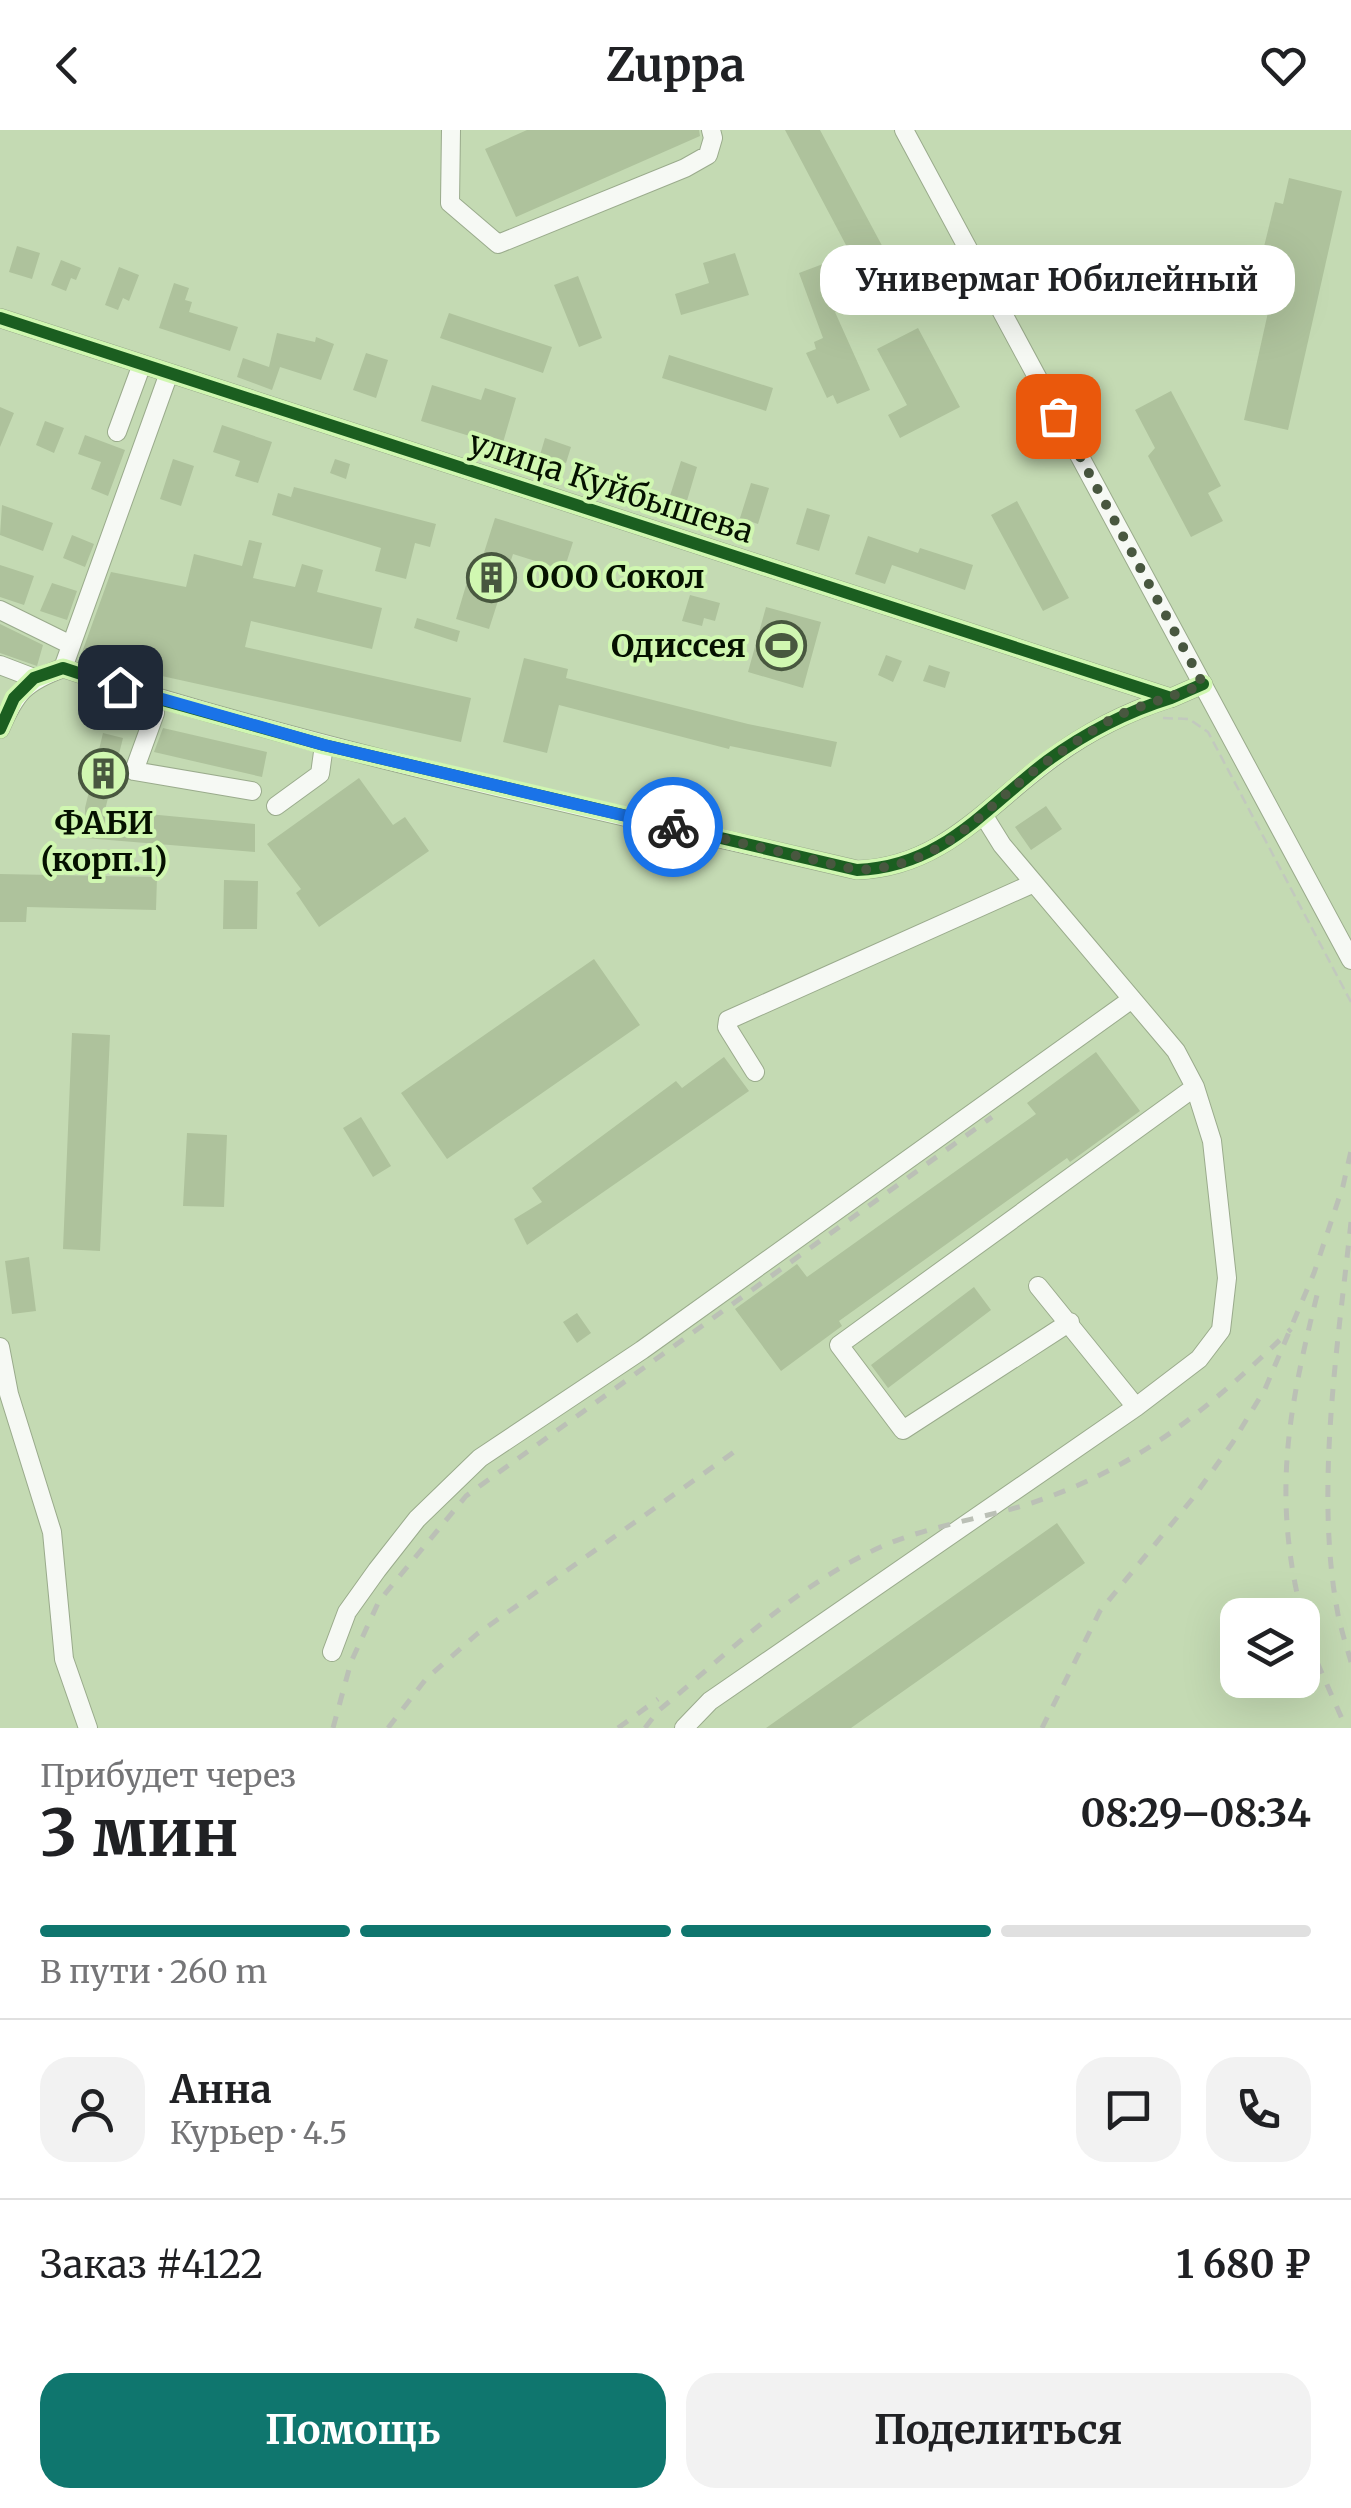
<!DOCTYPE html>
<html lang="ru">
<meta charset="utf-8">
<style>
body{margin:0;font-family:Merriweather,serif;background:#f2f2f2;color:#202124;height:100vh;display:flex;flex-direction:column;font-size:38px;white-space:nowrap}
*{box-sizing:border-box;margin:0}
p{font-size:32px;color:#757577}
.icon{flex:none;width:55px;height:55px;fill:none;stroke:currentColor;stroke-width:2;stroke-linecap:round;stroke-linejoin:round}
.map{position:relative;height:1598px;overflow:hidden}
.details{display:flex;flex-direction:column;background:#fff;flex:1}
.details>*{flex:none}
.controls{position:absolute;left:1220px;top:1468px;display:grid;gap:20px}
.controls a{display:grid;place-items:center;width:100px;height:100px;border-radius:20px;background:#fff;box-shadow:0 10px 40px #0002;font-size:50px}
.pin{position:absolute;display:grid;place-items:center;width:85px;height:85px;color:#fff;margin:-42px;border-radius:20px;box-shadow:0 5px 15px #0006}
.courier{position:absolute;display:grid;place-items:center;width:100px;height:100px;margin:-50px;border:8px solid #1a73e8;border-radius:50%;background:#fff;color:#222;box-shadow:0 2px 12px #0007}
.bubble{position:absolute;height:70px;border-radius:30px;background:#fff;box-shadow:0 10px 40px #0002;font-size:32px;font-weight:700;line-height:70px;text-align:center}
.overview em{font-style:normal;font-weight:700}
.overview div{display:flex;flex-direction:column-reverse}
.overview{display:flex;align-items:center;justify-content:space-between;height:170px;padding:0 40px}
h1{font-size:65px;font-weight:700;line-height:75px}
.bar{display:grid;grid-template-columns:repeat(4,1fr);gap:15px 10px;align-content:center;height:120px;padding:0 40px}
.bar i{height:12px;border-radius:8px;background:#e0e0e0}
.bar .active{background:#0f766e}
.bar p{grid-column:span 4}
.line{display:flex;align-items:center;gap:25px;padding:0 40px;border-top:2px solid #e0e0e0}
.line div{flex:1}
.round{display:grid;place-items:center;flex:none;width:105px;height:105px;border-radius:30px;background:#f2f2f2}
.cta{display:flex;gap:20px;margin-top:auto;padding:20px 40px}
.cta a{flex:1;height:115px;border-radius:30px;background:#0f766e;color:#fff;font-size:40px;font-weight:700;line-height:115px;text-align:center}
.cta a+a{background:#f2f2f2;color:#202124}
header{display:flex;justify-content:space-between;align-items:center;height:130px;padding:0 40px;background:#fff;font-size:45px;font-weight:700}
.map>svg:first-child{display:block}
.building{fill:#aec29c}
.lines{fill:none;stroke-linecap:round;stroke-linejoin:round}
.minor-casing{stroke:#9aab8c;stroke-width:20}
.path{stroke:#c2c9be;stroke-width:2.5;stroke-dasharray:10 5;stroke-linecap:butt}
.minor{stroke:#f6f9f4;stroke-width:18}
.rail{stroke:#bbc0b6;stroke-width:5;stroke-dasharray:12 12;stroke-linecap:butt}
.cycleway-casing{stroke:#d0f7b1;stroke-width:19}
.cycleway{stroke:#1b5e20;stroke-width:12}
.done{stroke:#48573f;stroke-width:10;stroke-dasharray:0 18}
.route{stroke:#1a73e8;stroke-width:12}
.labels{text-anchor:middle;stroke-width:8;stroke-linejoin:round;paint-order:stroke}
.street-label{font-size:32px;fill:#051100;stroke:#d0f7b1}
.poi-label{font-size:32px;font-weight:bold;fill:#051100;stroke:#d0f7b1;text-anchor:start}
</style>
<header><svg class="icon" aria-label="back" viewBox="0 0 24 24"><path d="M15 5l-7 7 7 7"/></svg>Zuppa<svg class="icon" aria-label="heart" viewBox="0 0 24 24"><path d="M12 20l-8-8c-3-5 5-10 8-4 3-6 11-1 8 4z"/></svg></header>
<div class="map">
<svg width="1351" height="1598" viewBox="0 0 1351 1598">
<rect width="100%" height="100%" fill="#c4dab3"/>
<!-- building -->
<path class="building" d="M527,0H699L700,6L516,87L485,19Z
M785,0H820L901,151L873,166Z
M1289,48L1342,61L1288,300L1244,290L1271,169L1262,167L1264,159L1254,157L1275,72L1283,74Z
M17,116L40,123L32,149L9,142Z
M735,123L749,165L681,185L675,164L709,153L703,133Z
M61,130L81,138L76,150L71,148L66,161L51,155Z
M823,134L840,180L835,182L870,260L837,274L833,265L827,268L806,223L816,219L814,212L823,208L799,143Z
M119,137L139,145L129,171L123,168L118,180L105,175Z
M578,146L602,208L579,217L554,155Z
M174,153L189,158L185,170L192,172L189,182L238,197L230,221L159,198Z
M449,183L552,217L543,243L440,208Z
M918,198L960,277L900,308L888,285L907,275L877,219Z
M277,203L315,212L316,207L334,214L321,250L280,237L272,260L237,247L243,228L269,237Z
M366,223L388,230L376,268L353,260Z
M669,225L773,258L766,281L662,248Z
M432,255L481,270L485,258L516,268L502,316L421,291Z
M1171,261L1221,356L1208,363L1223,391L1191,407L1148,326L1155,318L1135,280Z
M0,277L14,283L0,317Z
M45,291L64,298L54,323L36,315Z
M222,295L272,312L258,353L235,346L240,331L213,322Z
M85,305L125,320L108,366L91,359L101,332L78,324Z
M545,308L571,317L566,333L540,325Z
M173,329L194,336L181,376L160,369Z
M335,329L350,334L346,349L330,343Z
M681,331L697,337L686,374L669,369Z
M751,353L769,358L758,394L740,388Z
M294,357L436,394L430,417L415,413L406,449L375,441L381,418L272,385L278,363L291,367Z
M1017,371L1069,468L1043,481L991,385Z
M2,375L53,393L43,421L0,405Z
M807,378L830,385L819,421L796,414Z
M495,388L573,412L564,440L513,424L489,499L456,489L467,452L474,454Z
M72,405L94,414L85,437L63,428Z
M868,406L918,423L920,418L973,435L965,460L892,435L885,454L855,444Z
M249,410L262,413L253,448L295,457L302,434L323,440L317,462L382,478L372,519L251,491L245,517L471,568L461,612L80,528L111,442L186,457L194,424L242,436Z
M0,435L34,446L24,475L0,467Z
M52,453L77,461L67,490L40,481Z
M690,465L720,473L715,491L704,488L702,496L682,491Z
M766,477L821,492L803,558L748,542Z
M417,488L460,501L457,512L414,498Z
M0,494L43,515L37,536L0,523Z
M886,525L902,531L893,552L878,545Z
M524,528L568,539L566,548L748,594L837,612L831,637L730,616L729,619L559,575L547,623L503,612Z
M929,535L950,542L945,558L923,551Z
M163,598L267,622L262,647L154,622Z
M103,603L123,608L105,680L255,694V722L85,708V678Z
M359,648L393,695L405,687L429,721L319,797L296,763L301,759L267,714Z
M1046,676L1062,699L1031,720L1015,697Z
M0,744L157,747L156,780L27,777L26,792H0Z
M224,750L258,751L257,799H223Z
M594,829L640,895L447,1029L401,963Z
M72,903L110,905L100,1121L63,1119Z
M1096,922L1140,981L1070,1032L1067,1028L839,1191L842,1196L781,1241L735,1179L797,1134L807,1147L1036,984L1027,973Z
M724,927L749,961L527,1115L514,1089L542,1072L532,1058L676,951L682,958Z
M361,987L391,1036L373,1047L343,998Z
M187,1003L227,1005L224,1077L183,1076Z
M29,1127L36,1181L12,1184L5,1131Z
M974,1157L991,1180L888,1258L871,1235Z
M577,1183L591,1203L577,1213L563,1192Z
M1057,1393L1085,1433L851,1598H766Z"/>
<g class="lines">
<defs>
<path id="minor" d="M451,0L450,73L498,114L685,38L708,25L713,8L711,0
M904,0L1351,830
M0,188L1171,568L1203,554
M117,302L142,234
M0,480L71,515
M0,535L34,548
M63,538C323,623 591,678 857,740C941,737 985,678 1047,632C1085,603 1126,582 1170,568
M63,538L169,243
M148,566L155,583L134,641L252,661
M0,599C16,562 25,552 63,538
M276,676L320,644L324,615
M755,942L727,897L728,890L1034,753
M1038,1156L1136,1277
M1070,1192L903,1300L839,1215L1195,957
M0,1217L9,1264L52,1402L64,1529L88,1598
M332,1522L347,1482L377,1440L417,1389L480,1328L642,1220L1132,869
M684,1598L710,1571L1136,1277L1199,1229L1221,1200L1227,1148L1212,1011L1195,957L1176,921L1002,715L984,686"/>
</defs>
<!-- minor casing -->
<use href="#minor" class="minor-casing"/>
<!-- path -->
<path class="path" d="M1163,588L1189,589L1208,602L1351,872"/>
<!-- minor -->
<use href="#minor" class="minor"/>
<!-- rail -->
<path class="rail" d="M1351,1092C1338,1214 1315,1358 1337,1479C1340,1497 1346,1514 1351,1532
M1302,1485C1272,1365 1288,1282 1317,1165
M1302,1487L1310,1516L1346,1598
M333,1598L351,1532L379,1471L466,1366L992,987
M388,1598L426,1549L477,1504L734,1322
M618,1598L658,1569
M645,1598L658,1581C725,1526 791,1460 870,1422C918,1398 971,1391 1022,1376C1135,1341 1208,1280 1291,1199
M1042,1598L1100,1481L1193,1368L1233,1312L1265,1259L1314,1143L1343,1056L1351,1021"/>
<defs>
<path id="cycleway" d="M0,188L1171,568L1203,554
M0,599L14,568L34,548L63,538L148,566L324,615L857,740C942,737 985,678 1047,631C1085,603 1126,582 1171,568"/>
</defs>
<!-- cycleway casing -->
<use href="#cycleway" class="cycleway-casing"/>
<!-- cycleway -->
<use href="#cycleway" class="cycleway"/>
</g>
<g class="lines">
<!-- done -->
<path class="done" d="M673,697L857,740C951,737 983,674 1052,628C1076,612 1104,591 1131,580C1155,571 1179,565 1203,554L1058,286"/>
<!-- route -->
<path class="route" d="M120,557L324,615L673,697"/>
</g>
<!-- icons -->
<defs>
<symbol id="building-ring" viewBox="-11 -11 22 22"><circle r="9.5" fill="#d0f7b1" stroke="#48573f" stroke-width="1.5"/><path d="M-4-6H4V6H1V3H-1V6H-4ZM-2.5-4.3h1.7v1.8h-1.7ZM.8-4.3h1.7v1.8H.8ZM-2.5-1h1.7V.8h-1.7ZM.8-1h1.7V.8H.8Z" fill="#48573f"/></symbol>
<symbol id="stadium-ring" viewBox="-11 -11 22 22"><circle r="9.5" fill="#d0f7b1" stroke="#48573f" stroke-width="1.5"/><path d="M0-5a6.5 5 0 1 0 0 10a6.5 5 0 1 0 0-10ZM-3.5-1.8h7v3.6h-7Z" fill="#48573f"/></symbol>
</defs>
<g fill-rule="evenodd">
<use href="#building-ring" x="464" y="420" width="55" height="55"/>
<use href="#stadium-ring" x="754" y="488" width="55" height="55"/>
<use href="#building-ring" x="76" y="616" width="55" height="55"/>
</g>
<g class="labels">
<!-- street labels -->
<g class="street-label">
<text transform="translate(611 357) rotate(18)" y="11">улица Куйбышева</text>
</g>
<!-- poi labels -->
<g class="poi-label">
<text x="526" y="458">ООО Сокол</text>
<text x="746" y="527" text-anchor="end">Одиссея</text>
<text x="104" y="704" text-anchor="middle">ФАБИ<tspan x="104" dy="37">(корп.1)</tspan></text>
</g>
</g>
</svg>
<div class="controls">
<a><svg class="icon" aria-label="layers" viewBox="0 0 24 24"><path d="M12 4l9 5-9 5-9-5zM3 14l9 5 9-5"/></svg></a>
</div>
<div class="pin" style="left:1058px;top:286px;background:#ea580c"><svg class="icon" aria-label="bag" viewBox="0 0 24 24"><path d="M5 8h14l-1 12H6zM9 8a3 3 0 0 1 6 0"/></svg></div>
<div class="pin" style="left:120px;top:557px;background:#1f2937"><svg class="icon" aria-label="home" viewBox="0 0 24 24"><path d="M3 11l9-7 9 7M6 9v11h12V9"/></svg></div>
<div class="courier" style="left:673px;top:697px"><svg class="icon" aria-label="bike" viewBox="0 0 24 24"><circle cx="6" cy="16" r="4"/><circle cx="18" cy="16" r="4"/><path d="M6 16l4-8h5l3 8M10 8l3 8H6M13 5h3"/></svg></div>
<div class="bubble" style="left:820px;top:115px;width:475px">Универмаг Юбилейный</div>
</div>
<section class="details">
<div class="overview"><div><h1>3 мин</h1><p>Прибудет через</p></div><em>08:29–08:34</em></div>
<div class="bar"><i class="active"></i><i class="active"></i><i class="active"></i><i></i><p>В пути · 260 m</p></div>
<div class="line" style="height:180px"><a class="round"><svg class="icon" aria-label="person" viewBox="0 0 24 24"><circle cx="12" cy="8" r="4"/><path d="M4 21q1-7 8-7t8 7"/></svg></a><div><b>Анна</b><p>Курьер · 4.5</p></div><a class="round"><svg class="icon" aria-label="chat" viewBox="0 0 24 24"><path d="M4 5h16v11H9l-5 4z"/></svg></a><a class="round"><svg class="icon" aria-label="phone" viewBox="0 0 24 24"><path d="M5 4h4l2 5-3 2q2 4 5 5l2-3 5 2v4C11 20 4 13 5 4z"/></svg></a></div>
<div class="line" style="height:130px"><div>Заказ #4122</div><b>1 680 ₽</b></div>
<div class="cta"><a>Помощь</a><a>Поделиться</a></div>
</section>
